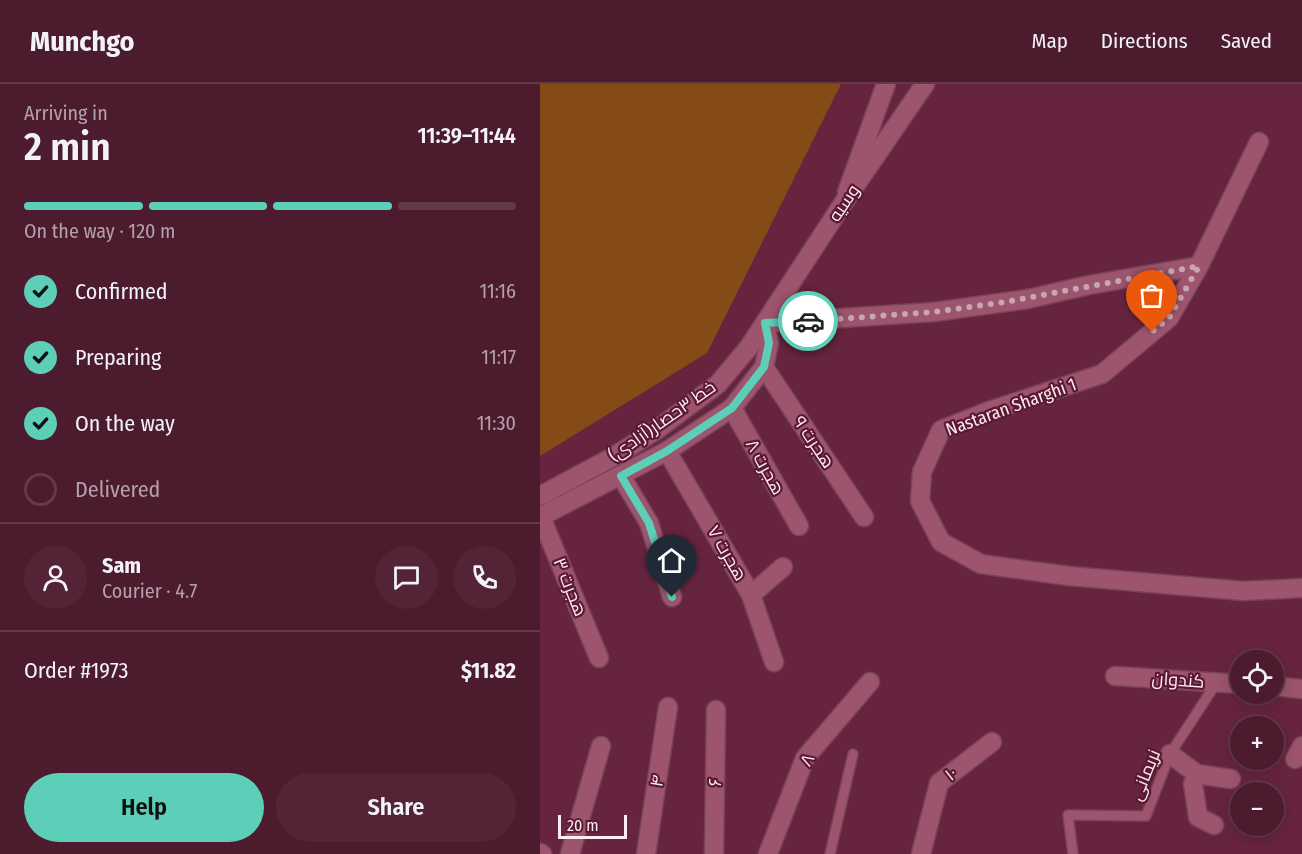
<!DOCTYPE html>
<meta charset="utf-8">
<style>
body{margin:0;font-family:"Fira Sans Condensed",Cairo,sans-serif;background:#542436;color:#f1f3f6;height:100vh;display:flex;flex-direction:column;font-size:22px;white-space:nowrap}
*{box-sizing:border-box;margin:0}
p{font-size:20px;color:#b3a1aa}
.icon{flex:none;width:33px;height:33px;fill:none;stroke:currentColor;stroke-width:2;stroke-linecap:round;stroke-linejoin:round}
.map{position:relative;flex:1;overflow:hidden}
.drawer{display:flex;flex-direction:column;background:#4d1b2e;width:540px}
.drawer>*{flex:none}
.tools{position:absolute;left:690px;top:566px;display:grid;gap:12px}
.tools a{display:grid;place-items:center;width:54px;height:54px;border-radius:50%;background:#4d1b2e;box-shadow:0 3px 15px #0003,0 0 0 2px #64394a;font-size:30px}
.scale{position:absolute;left:18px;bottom:15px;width:69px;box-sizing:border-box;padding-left:6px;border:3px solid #fcebf0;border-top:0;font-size:16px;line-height:21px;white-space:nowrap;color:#fcebf0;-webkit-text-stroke:4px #5b1934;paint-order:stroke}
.pin{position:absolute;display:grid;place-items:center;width:51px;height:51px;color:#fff;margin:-62px -26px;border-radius:50% 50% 50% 0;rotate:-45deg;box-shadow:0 0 6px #0007}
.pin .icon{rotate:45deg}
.courier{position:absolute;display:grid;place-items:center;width:60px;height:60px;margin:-30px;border:4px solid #5dceb8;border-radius:50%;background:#fff;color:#222;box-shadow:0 2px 8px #0007}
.head em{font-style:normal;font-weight:600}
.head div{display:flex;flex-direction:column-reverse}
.head{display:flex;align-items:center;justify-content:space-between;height:102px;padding:0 24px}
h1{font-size:39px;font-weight:600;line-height:45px}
.bar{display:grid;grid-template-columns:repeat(4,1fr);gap:9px 6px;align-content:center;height:72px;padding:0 24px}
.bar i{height:8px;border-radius:4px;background:#64394a}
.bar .on{background:#5dceb8}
.bar p{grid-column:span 4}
.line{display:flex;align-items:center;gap:15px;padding:0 24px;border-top:2px solid #64394a}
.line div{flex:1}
.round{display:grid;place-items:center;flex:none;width:63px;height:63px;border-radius:32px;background:#542436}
ol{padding:0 24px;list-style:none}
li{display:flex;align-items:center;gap:18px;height:66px}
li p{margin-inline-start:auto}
li .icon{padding:6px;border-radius:50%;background:#5dceb8;color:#111;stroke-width:4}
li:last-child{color:#b3a1aa}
li i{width:33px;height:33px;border:3px solid #64394a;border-radius:50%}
.button{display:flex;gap:12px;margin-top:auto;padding:12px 24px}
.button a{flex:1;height:69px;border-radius:36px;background:#5dceb8;color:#111;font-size:24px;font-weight:600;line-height:69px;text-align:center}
.button a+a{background:#542436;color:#f1f3f6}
header{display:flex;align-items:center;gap:36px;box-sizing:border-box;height:84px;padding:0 30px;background:#4d1b2e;border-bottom:2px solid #64394a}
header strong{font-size:28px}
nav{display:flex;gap:33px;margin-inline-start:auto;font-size:21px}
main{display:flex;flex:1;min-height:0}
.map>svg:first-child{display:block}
.green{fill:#844b16}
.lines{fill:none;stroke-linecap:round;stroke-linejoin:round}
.lane-casing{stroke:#78425a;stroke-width:12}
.street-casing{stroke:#78425a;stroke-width:21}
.secondary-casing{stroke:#78425a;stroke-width:21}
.lane{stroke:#9d546d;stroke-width:9}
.street{stroke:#9d546d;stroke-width:18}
.secondary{stroke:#9d546d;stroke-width:18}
.done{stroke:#c8a5b2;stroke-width:6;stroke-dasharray:0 10.8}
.route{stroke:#5dceb8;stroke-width:8}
.labels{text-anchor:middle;stroke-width:4.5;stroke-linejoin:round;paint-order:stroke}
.street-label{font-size:18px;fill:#fcebf0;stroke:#5b1934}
</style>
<header>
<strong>Munchgo</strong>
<nav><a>Map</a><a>Directions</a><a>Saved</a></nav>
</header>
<main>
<section class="drawer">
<div class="head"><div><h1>2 min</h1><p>Arriving in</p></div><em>11:39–11:44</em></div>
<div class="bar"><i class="on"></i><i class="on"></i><i class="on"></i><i></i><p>On the way · 120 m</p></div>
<ol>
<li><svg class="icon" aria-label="check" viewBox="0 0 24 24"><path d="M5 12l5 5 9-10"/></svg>Confirmed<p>11:16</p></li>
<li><svg class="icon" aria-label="check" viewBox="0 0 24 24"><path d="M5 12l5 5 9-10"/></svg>Preparing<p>11:17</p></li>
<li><svg class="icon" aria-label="check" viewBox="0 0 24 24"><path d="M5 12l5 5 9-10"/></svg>On the way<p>11:30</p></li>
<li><i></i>Delivered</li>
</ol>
<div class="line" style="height:108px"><a class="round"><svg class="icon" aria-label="person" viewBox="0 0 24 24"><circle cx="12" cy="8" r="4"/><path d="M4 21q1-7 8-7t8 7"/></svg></a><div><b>Sam</b><p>Courier · 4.7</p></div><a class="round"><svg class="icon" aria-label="chat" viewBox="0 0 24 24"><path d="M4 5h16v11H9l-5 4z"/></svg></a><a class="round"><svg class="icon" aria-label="phone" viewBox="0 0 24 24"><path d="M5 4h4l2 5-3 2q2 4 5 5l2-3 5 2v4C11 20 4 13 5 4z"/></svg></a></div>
<div class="line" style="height:78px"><div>Order #1973</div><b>$11.82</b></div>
<div class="button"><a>Help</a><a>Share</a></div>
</section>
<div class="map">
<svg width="762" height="770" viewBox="0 0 762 770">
<rect width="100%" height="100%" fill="#67243e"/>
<!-- green -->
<path class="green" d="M0,0H301L167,269L0,372Z"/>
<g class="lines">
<defs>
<path id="lane" d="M290,770L313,670
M533,770L528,731L606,732L630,670L677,598"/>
<path id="street" d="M719,58L659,182L629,234L562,290L449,327L401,346L382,388L380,417L401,458L441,480L529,492L704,507L762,504
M307,108L346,0
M225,239L394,228L488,215L549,201L659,182
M224,283L324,433
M192,324L259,442
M127,367L211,511L234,578
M81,392L109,439L132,513
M1,433L59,574
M211,511L243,483
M575,592L700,600
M734,602L762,605
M630,670L657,690L691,695
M755,675L762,662
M657,690L653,700L658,733L674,741
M0,769L2,770
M30,770L61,662
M106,770L128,623
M174,770L176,626
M228,770L265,674L330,598
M381,770L399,699L452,658"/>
<path id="secondary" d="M0,412L71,374L115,347L178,300L209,263L304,118L385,0
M0,433L127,367L192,324L224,283L229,259L225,239"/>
</defs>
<!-- lane casing -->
<use href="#lane" class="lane-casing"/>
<!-- street casing -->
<use href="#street" class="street-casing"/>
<!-- secondary casing -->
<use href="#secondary" class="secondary-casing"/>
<!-- lane -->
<use href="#lane" class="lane"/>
<!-- street -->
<use href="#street" class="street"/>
<!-- secondary -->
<use href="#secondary" class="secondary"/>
</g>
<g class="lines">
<!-- done -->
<path class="done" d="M268,237L394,228L465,218L659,182L629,234L612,248"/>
<!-- route -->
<path class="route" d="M132,513L109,439L81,392L127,367L192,324L224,283L229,259L225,239L268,237"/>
</g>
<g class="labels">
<!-- street labels -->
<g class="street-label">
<text transform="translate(304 119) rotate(-56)" y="6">وسیه</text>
<text transform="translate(471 323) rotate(-20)" y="6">Nastaran Sharghi 1</text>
<text transform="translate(122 337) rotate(-35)" y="6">خط ۳حصار(آزادی)</text>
<text transform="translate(274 358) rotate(56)" y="6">هجرت ۹</text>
<text transform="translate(225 383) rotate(61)" y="6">هجرت ۸</text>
<text transform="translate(187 469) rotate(60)" y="6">هجرت ۷</text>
<text transform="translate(30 503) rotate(68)" y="6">هجرت ۳</text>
<text transform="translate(638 596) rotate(4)" y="6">کندوان</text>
<text transform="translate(267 676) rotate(-60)" y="6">۸</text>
<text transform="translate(411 690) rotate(-38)" y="6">۱۰</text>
<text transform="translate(605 691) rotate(-68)" y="6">نریمانی</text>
<text transform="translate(117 697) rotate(-81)" y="6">۴</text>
<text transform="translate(175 698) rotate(-89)" y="6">۶</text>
</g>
</g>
</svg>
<div class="tools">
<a><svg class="icon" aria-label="locate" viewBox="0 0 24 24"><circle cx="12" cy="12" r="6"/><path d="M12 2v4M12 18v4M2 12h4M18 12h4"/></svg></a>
<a>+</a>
<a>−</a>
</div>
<div class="scale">20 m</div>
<div class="pin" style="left:612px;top:248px;background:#ea580c"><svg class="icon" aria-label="bag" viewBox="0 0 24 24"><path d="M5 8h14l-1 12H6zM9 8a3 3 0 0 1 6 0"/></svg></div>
<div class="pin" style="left:132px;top:513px;background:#1f2937"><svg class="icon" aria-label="home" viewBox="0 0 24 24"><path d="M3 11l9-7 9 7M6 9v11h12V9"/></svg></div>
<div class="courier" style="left:268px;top:237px"><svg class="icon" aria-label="car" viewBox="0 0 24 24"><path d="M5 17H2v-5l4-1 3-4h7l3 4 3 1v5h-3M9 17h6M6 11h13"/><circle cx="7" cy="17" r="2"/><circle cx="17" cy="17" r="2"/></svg></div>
</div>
</main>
